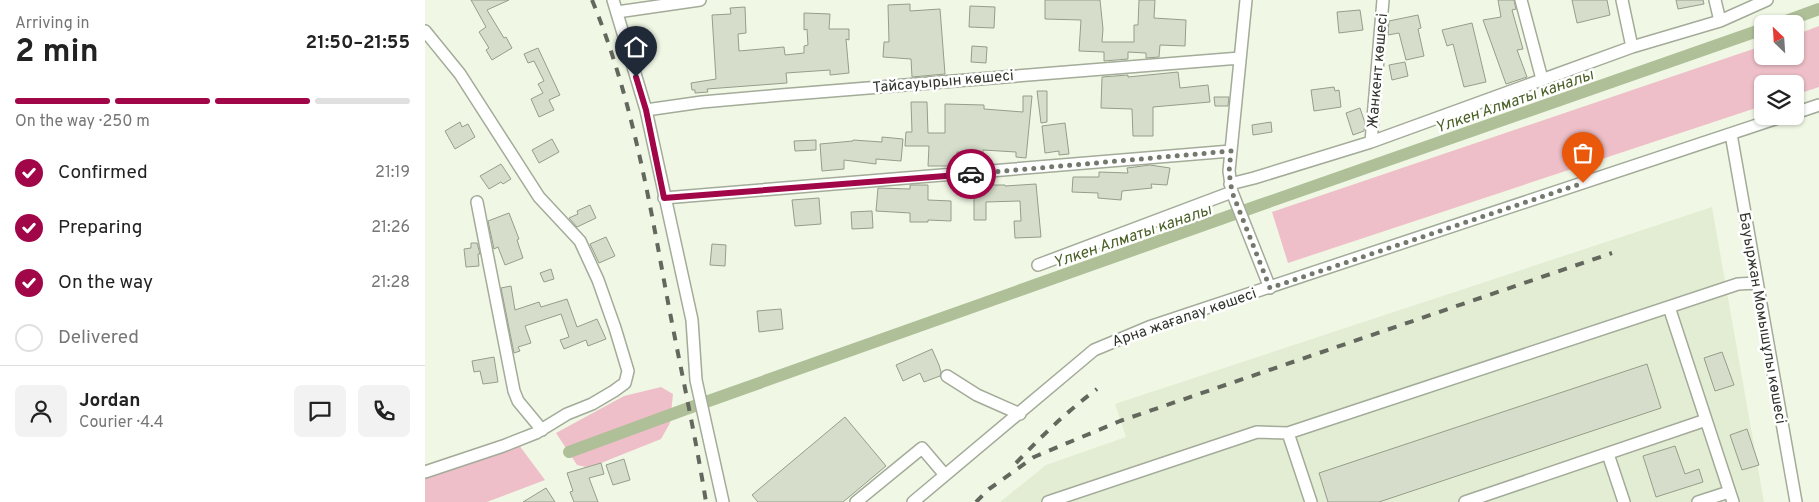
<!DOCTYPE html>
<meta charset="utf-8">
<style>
body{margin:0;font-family:Overpass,sans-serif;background:#f2f2f2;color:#222;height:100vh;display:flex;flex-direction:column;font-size:19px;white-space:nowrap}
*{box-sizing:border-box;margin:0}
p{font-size:16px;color:#767676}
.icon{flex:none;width:28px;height:28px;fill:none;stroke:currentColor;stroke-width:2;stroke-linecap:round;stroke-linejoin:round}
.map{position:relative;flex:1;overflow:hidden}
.drawer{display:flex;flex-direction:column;background:#fff;width:425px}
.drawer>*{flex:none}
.needle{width:32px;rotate:335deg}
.tools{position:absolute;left:1329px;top:15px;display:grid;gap:10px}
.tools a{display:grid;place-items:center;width:50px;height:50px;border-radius:8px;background:#fff;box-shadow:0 1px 4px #0004;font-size:25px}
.pin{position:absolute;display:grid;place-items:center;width:42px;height:42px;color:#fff;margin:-51px -21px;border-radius:50% 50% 50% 0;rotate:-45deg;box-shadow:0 0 5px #0007}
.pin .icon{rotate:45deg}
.courier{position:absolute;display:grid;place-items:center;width:50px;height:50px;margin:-25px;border:4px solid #a00648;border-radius:50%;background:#fff;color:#222;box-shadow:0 1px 6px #0007}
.headline em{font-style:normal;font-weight:700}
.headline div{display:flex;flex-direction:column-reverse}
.headline{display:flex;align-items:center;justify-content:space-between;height:85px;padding:0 15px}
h1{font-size:32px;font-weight:700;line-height:38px}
.bar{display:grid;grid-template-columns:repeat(4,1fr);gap:8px 5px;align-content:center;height:60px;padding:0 15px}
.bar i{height:6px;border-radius:4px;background:#e0e0e0}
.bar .current{background:#a00648}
.bar p{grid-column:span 4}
.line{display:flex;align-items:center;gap:12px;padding:0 15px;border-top:1px solid #e0e0e0}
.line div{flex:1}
.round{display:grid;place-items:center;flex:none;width:52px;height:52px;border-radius:8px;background:#f2f2f2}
ol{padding:0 15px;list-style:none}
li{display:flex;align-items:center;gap:15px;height:55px}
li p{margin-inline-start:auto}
li .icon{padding:5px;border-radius:50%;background:#a00648;color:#fff;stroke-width:4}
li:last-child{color:#767676}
li i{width:28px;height:28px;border:2px solid #e0e0e0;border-radius:50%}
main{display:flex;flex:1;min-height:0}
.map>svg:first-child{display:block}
.built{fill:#e2edd3}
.green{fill:#eebfc8}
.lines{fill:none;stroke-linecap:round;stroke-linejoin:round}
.canal{stroke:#afc099;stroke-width:12}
.building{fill:#d6decb;stroke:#959d8b}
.minor-casing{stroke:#a3ab99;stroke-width:14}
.minor{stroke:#fff;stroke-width:11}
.rail{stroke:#63675d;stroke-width:4;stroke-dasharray:9 9;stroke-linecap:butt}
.done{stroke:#74796d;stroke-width:5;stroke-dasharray:0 9}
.route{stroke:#a00648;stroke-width:6}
.labels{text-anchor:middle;stroke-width:5;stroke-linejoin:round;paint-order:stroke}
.street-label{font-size:15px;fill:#31342d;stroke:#fff}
.water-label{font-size:16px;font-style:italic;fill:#4a5f26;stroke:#fff}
</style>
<main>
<section class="drawer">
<div class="headline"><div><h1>2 min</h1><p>Arriving in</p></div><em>21:50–21:55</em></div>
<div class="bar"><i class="current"></i><i class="current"></i><i class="current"></i><i></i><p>On the way · 250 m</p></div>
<ol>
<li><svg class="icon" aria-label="check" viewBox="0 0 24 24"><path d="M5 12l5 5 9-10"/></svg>Confirmed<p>21:19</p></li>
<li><svg class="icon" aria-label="check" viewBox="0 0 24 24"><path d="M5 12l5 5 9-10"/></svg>Preparing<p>21:26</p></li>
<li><svg class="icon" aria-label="check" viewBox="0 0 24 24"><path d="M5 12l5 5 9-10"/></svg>On the way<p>21:28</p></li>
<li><i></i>Delivered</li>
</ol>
<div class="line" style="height:90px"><a class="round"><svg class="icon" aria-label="person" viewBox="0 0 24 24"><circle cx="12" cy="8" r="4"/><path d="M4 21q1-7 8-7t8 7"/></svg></a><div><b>Jordan</b><p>Courier · 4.4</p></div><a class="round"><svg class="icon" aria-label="chat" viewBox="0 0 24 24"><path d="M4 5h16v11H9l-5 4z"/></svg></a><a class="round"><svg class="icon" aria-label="phone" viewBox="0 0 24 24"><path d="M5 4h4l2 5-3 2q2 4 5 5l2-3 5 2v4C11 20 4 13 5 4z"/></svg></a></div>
</section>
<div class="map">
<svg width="1394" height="502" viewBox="0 0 1394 502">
<rect width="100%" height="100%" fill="#f0f8e5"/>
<!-- built -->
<path class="built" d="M1287,207L1339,502H575L621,465L701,437L690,404Z"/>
<!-- green -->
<path class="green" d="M1394,26V87L1370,95V84H1338L1337,106L863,263L847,212L1337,46L1338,56H1370V35Z
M236,387L248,394L245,423L236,439L176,463L161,467L152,465L131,433L199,396Z
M91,441L120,480L62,502H0V472Z"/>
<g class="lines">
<!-- canal -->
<path class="canal" d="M1353,24L1394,9
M144,452L261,409L835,205L1338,29"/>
</g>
<!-- building -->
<path class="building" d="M46,0H84L62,10L79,38L81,37L87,48L67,60L61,50L64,48L54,32L61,27Z
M620,0H675L678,29L677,42H709V25H713L714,0H730L729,18L761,20L760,46L735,45L734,57L721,58V53L703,52V59L679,61V52L654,51L656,20L620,19Z
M1073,0H1089L1091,9L1087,10L1098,49L1092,50L1102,77L1081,84L1058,20L1076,17Z
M1147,0H1182L1185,15L1152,23Z
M1251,0H1278L1279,4L1253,9Z
M485,4V11L515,9L520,74L487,77L486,59L458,57L459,42H464L463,5Z
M545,6L570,7L569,28L544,27Z
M320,7L321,33L313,34L314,51L359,47L360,55L379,53V46L383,45L382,29L379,30V13L405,14L404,29H424V40L421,39L424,73L405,75V70L361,73L362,83L282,89L283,92L270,93V90H267L266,83L291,79L287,15L306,14L305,8Z
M935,10L938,30L914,33L912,12Z
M993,15L996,28L993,29L999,56L981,60L974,33L963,35L964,21Z
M1047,23L1061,82L1039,87L1028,44L1022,46L1017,30Z
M547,46L562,47L561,63L546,62Z
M113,48L135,95L124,100L129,110L114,117L106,99L118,93L113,84L119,81L109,61L103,63L99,54Z
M980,62L983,76L967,80L964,65Z
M753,72L755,88L783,85L785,102L728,107V136H708L707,109L676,108L677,77L703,75V77Z
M909,87L910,91L914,90L916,107L889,111L886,90Z
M612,91H622V122L616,123Z
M598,96H607L601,158L591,157V152L558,150V153L532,152V166H503L504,146H480L481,132H487L486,102H502L503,133H520V104L559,105V109L598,112Z
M789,97H804L803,106H790Z
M935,108L940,123L939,131L928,135L921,113Z
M35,122L37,127L43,124L50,137L30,149L20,131Z
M846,122L847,132L828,135L827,125Z
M640,123L644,154L634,155V151L620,153L617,126Z
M457,137L478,139L476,161L451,159V164L419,160V169L397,171L395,144L428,141V140L457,142Z
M127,139L134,152L114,163L107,150Z
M391,140V150L370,151L369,141Z
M76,164L86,179L78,184L76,182L64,189L55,176Z
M725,165L745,168L742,185L726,184L727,188L697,191L696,200L673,198V193L647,192L648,177H674V172L703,173L702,168Z
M611,184L616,237L590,238L589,221H596L595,201L561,202V220H549V188H564V185H580V186Z
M485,185H503V200L526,201V221L503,220V222H485V213L451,211L453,188L485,189Z
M394,198L396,224L370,226L367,200Z
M165,205L171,218L152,227L144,218L153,214L152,211Z
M447,211L448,228L427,229L426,212Z
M84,213L94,239L92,240L98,258L80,265L73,247L69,249L63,221Z
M181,237L190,256L174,263L165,244Z
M46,243H52L55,254H53L54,266L41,267L39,249L46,248Z
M287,244L301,245L300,266L285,265Z
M126,269L129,279L119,282L115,273Z
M86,286L90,310L114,302L116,307L142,299L152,327L172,319L181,339L163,346L161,340L139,349L135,340L144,337L136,314L100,326L106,343L93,347L95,351L89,353L76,288Z
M356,309L358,329L334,332L332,311Z
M507,349L514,365L516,372L515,376L499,382L495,373L478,381L471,365Z
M1297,352L1309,385L1290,391L1279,358Z
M69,357L73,382L58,384L55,371L49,372L47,361Z
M1222,364L1236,408L954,502H903L894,473Z
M420,417L461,466L418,502H333L327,495Z
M1322,429L1334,465L1317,470L1305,435Z
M1250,446L1260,474L1274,469L1278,482L1231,497L1218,456Z
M199,459L205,480L188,485L181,465Z
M176,463L179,474L164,478L173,502H149L145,492L148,491L142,473Z
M121,488L130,502H98Z"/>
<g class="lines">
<defs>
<path id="minor" d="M188,0L221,110L267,320L271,380L298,502
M821,0L804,171L807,192L845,288
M1096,0L1117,79
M1197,0L1207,47
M1290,0L1295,21
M192,12L275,0
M0,31L35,74L114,197L155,241L173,280L190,328L203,371L200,383L189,391L167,404L142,414L111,433L78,446L0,472
M221,110L277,102L356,95L815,58
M1370,113L1394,105
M1306,134L1371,502
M946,142L958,0
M805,184L829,178L946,142L1207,47L1295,21L1342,0
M239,198L806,151
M52,202L89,391L93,401L117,430
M613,265L807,192
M1244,307L1308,502
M522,376L552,395L595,414
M863,433L886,502
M1183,454L1199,502
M431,502L497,448L520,475
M488,502L669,350L724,327L1359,116
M623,502L832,432L863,433L1313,284L1332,283
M1040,502L1281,420
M1273,502L1304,492"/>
</defs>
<!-- minor casing -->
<use href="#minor" class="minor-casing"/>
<!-- minor -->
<use href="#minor" class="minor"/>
<!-- rail -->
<path class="rail" d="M167,0C206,94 224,198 242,297C255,366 270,433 281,502
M591,463C618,435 640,413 672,389
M551,502L564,489L609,457L695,421L1187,253"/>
</g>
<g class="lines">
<!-- done -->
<path class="done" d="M546,174L806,151L804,172L807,192L845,288L1158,183"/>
<!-- route -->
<path class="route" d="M211,77L221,110L239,198L546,174"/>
</g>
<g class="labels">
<!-- street labels -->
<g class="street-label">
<text transform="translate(952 71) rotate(-85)" y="5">Жанкент көшесі</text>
<text transform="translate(518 81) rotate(-5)" y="5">Тайсауырын көшесі</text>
<text transform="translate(759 317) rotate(-19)" y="5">Арна жағалау көшесі</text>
<text transform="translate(1338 318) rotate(80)" y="5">Бауыржан Момышұлы көшесі</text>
</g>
<!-- water labels -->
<g class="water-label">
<text transform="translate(1089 100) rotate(-19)" y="6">Үлкен Алматы каналы</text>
<text transform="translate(707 235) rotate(-19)" y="6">Үлкен Алматы каналы</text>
</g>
</g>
</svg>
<div class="tools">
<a><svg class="needle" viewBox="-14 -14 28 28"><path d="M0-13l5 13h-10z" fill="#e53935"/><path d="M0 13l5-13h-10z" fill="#767676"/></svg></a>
<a><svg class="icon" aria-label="layers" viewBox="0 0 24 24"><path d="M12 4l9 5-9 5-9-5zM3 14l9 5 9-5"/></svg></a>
</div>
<div class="pin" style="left:1158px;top:183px;background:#ea580c"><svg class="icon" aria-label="bag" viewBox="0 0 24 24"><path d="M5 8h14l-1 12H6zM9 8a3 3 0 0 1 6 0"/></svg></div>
<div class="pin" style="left:211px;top:77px;background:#1f2937"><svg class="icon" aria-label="home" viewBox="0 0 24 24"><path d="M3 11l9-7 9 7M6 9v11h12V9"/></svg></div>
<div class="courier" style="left:546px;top:174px"><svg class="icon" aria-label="car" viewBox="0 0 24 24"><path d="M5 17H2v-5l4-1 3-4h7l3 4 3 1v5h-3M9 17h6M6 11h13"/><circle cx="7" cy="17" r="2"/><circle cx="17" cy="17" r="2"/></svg></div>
</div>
</main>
